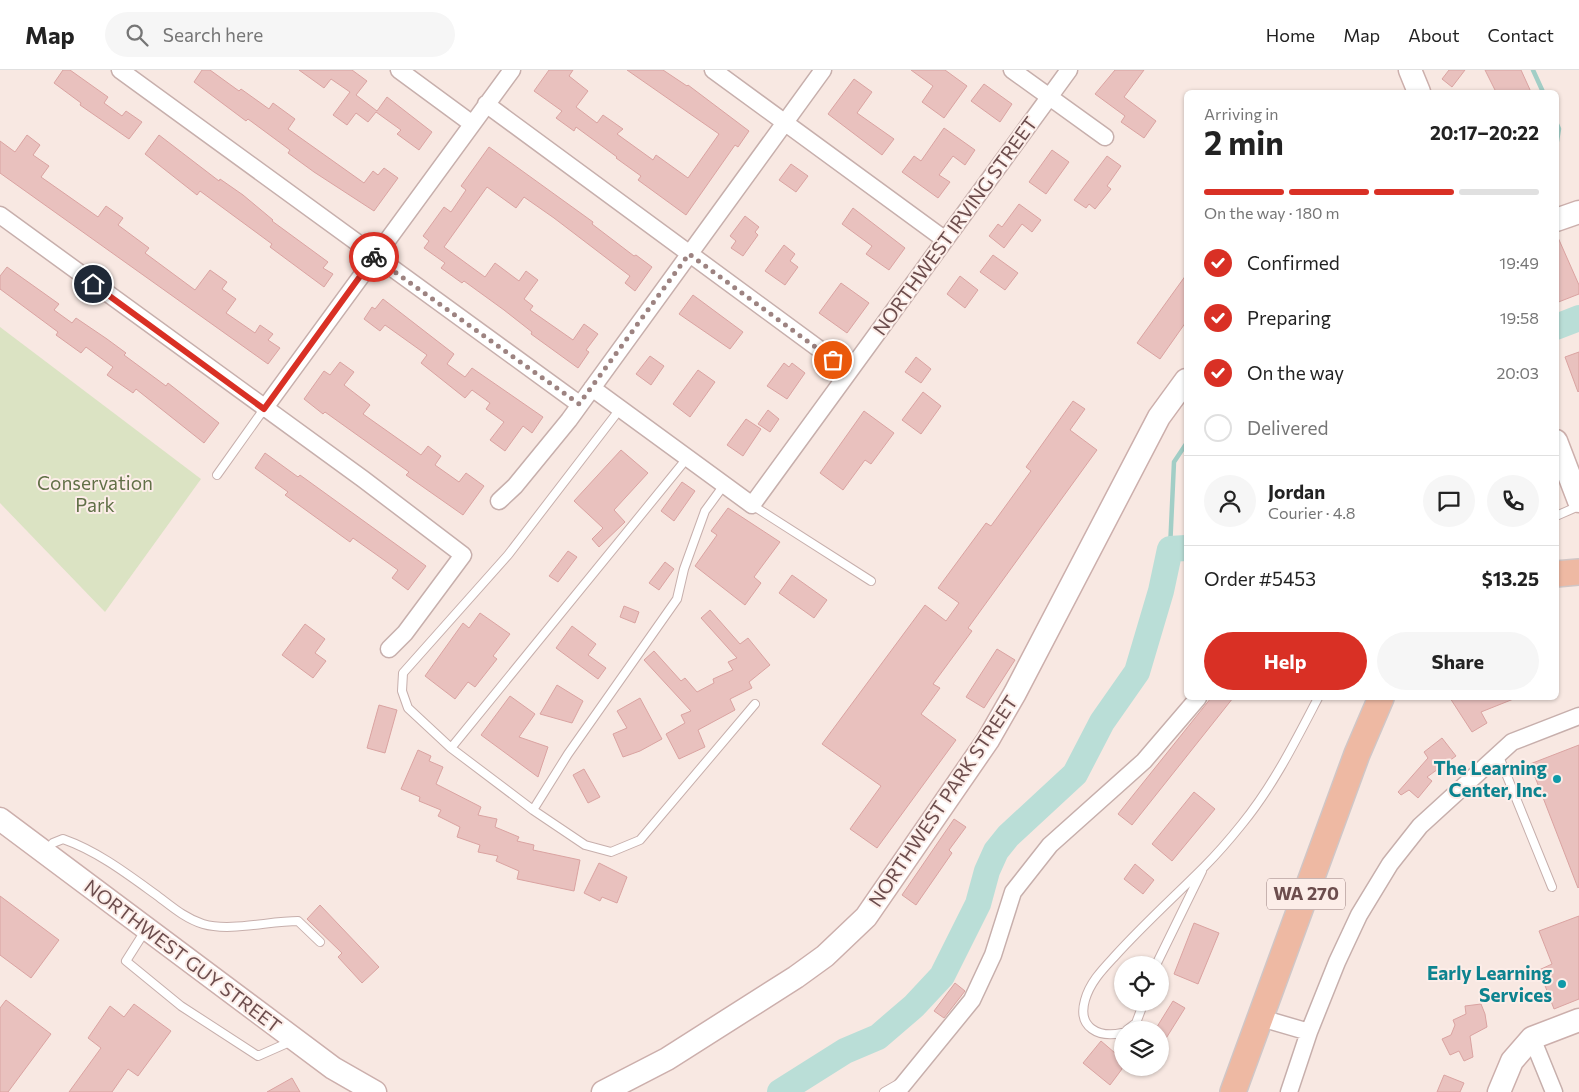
<!DOCTYPE html>
<meta charset="utf-8">
<style>
body{margin:0;font-family:Commissioner,sans-serif;background:#f6f6f6;color:#222;height:100vh;display:flex;flex-direction:column;font-size:19px;white-space:nowrap}
*{box-sizing:border-box;margin:0}
p{font-size:16px;color:#767676}
.icon{flex:none;width:28px;height:28px;fill:none;stroke:currentColor;stroke-width:2;stroke-linecap:round;stroke-linejoin:round}
.map{position:relative;flex:1;overflow:hidden}
.details{position:absolute;left:1184px;top:20px;width:375px;height:610px;display:flex;flex-direction:column;background:#fff;border-radius:8px;box-shadow:0 1px 4px #0004}
.details>*{flex:none}
.controls{position:absolute;left:1114px;top:886px;display:grid;gap:10px}
.controls a{display:grid;place-items:center;width:55px;height:55px;border-radius:50%;background:#fff;box-shadow:0 1px 4px #0004;font-size:25px}
.pin{position:absolute;display:grid;place-items:center;width:42px;height:42px;color:#fff;margin:-21px;border:2px solid #fff;border-radius:50%;box-shadow:0 1px 5px #0007}
.courier{position:absolute;display:grid;place-items:center;width:50px;height:50px;margin:-25px;border:4px solid #d93025;border-radius:50%;background:#fff;color:#222;box-shadow:0 1px 6px #0007}
.headline em{font-style:normal;font-weight:700}
.headline div{display:flex;flex-direction:column-reverse}
.headline{display:flex;align-items:center;justify-content:space-between;height:85px;padding:0 20px}
h1{font-size:32px;font-weight:700;line-height:38px}
.bar{display:grid;grid-template-columns:repeat(4,1fr);gap:8px 5px;align-content:center;height:60px;padding:0 20px}
.bar i{height:6px;border-radius:4px;background:#e0e0e0}
.bar .current{background:#d93025}
.bar p{grid-column:span 4}
.line{display:flex;align-items:center;gap:12px;padding:0 20px;border-top:1px solid #e0e0e0}
.line div{flex:1}
.round{display:grid;place-items:center;flex:none;width:52px;height:52px;border-radius:26px;background:#f6f6f6}
ol{padding:0 20px;list-style:none}
li{display:flex;align-items:center;gap:15px;height:55px}
li p{margin-inline-start:auto}
li .icon{padding:5px;border-radius:50%;background:#d93025;color:#fff;stroke-width:4}
li:last-child{color:#767676}
li i{width:28px;height:28px;border:2px solid #e0e0e0;border-radius:50%}
.action{display:flex;gap:10px;margin-top:auto;padding:10px 20px}
.action a{flex:1;height:58px;border-radius:30px;background:#d93025;color:#fff;font-size:20px;font-weight:700;line-height:58px;text-align:center}
.action a+a{background:#f6f6f6;color:#222}
header{display:flex;align-items:center;gap:30px;box-sizing:border-box;height:70px;padding:0 25px;background:#fff;border-bottom:1px solid #e0e0e0}
header strong{font-size:24px}
nav{display:flex;gap:28px;margin-inline-start:auto;font-size:18px}
.search{width:350px;height:45px;background:#f6f6f6;display:flex;align-items:center;gap:12px;box-sizing:border-box;padding:0 18px;border-radius:28px;color:#767676;font-size:19px}
.map>svg:first-child{display:block}
.green{fill:#dbe3c3}
.lines{fill:none;stroke-linecap:round;stroke-linejoin:round}
.stream{stroke:#a2cec6;stroke-width:4.5}
.river{stroke:#baded7;stroke-width:26}
.building{fill:#e9c1be;stroke:#daa3a1}
.lane-casing{stroke:#c7afac;stroke-width:10}
.street-casing{stroke:#c7afac;stroke-width:19}
.secondary-casing{stroke:#ccafac;stroke-width:25}
.primary-casing{stroke:#d0c6c6;stroke-width:28}
.lane{stroke:#fff;stroke-width:8}
.street{stroke:#fff;stroke-width:16}
.secondary{stroke:#fff;stroke-width:22}
.primary{stroke:#eeb9a3;stroke-width:25}
.done{stroke:#9d8381;stroke-width:5;stroke-dasharray:0 9}
.route{stroke:#d93025;stroke-width:6}
.culture-dot{fill:#0f9aa8;stroke:#fcede8;stroke-width:2}
.labels{text-anchor:middle;stroke-width:4;stroke-linejoin:round;paint-order:stroke}
.shield{fill:#fcede8;stroke:#977d7c;stroke-width:1}
.shield-label{font-size:18px;font-weight:bold;fill:#6c4d4d}
.street-label{font-size:19px;fill:#6c4d4d;stroke:#fcede8}
.park-label{font-size:19px;fill:#617047;stroke:#fcede8}
.culture-label{font-size:19px;font-weight:bold;fill:#0d838f;stroke:#fcede8;text-anchor:end}
</style>
<header>
<strong>Map</strong>
<div class="search"><svg class="icon" aria-label="search" viewBox="0 0 24 24"><circle cx="10" cy="10" r="6"/><path d="M15 15l6 6"/></svg>Search here</div>
<nav><a>Home</a><a>Map</a><a>About</a><a>Contact</a></nav>
</header>
<div class="map">
<svg width="1579" height="1022" viewBox="0 0 1579 1022">
<rect width="100%" height="100%" fill="#f8e8e2"/>
<!-- green -->
<path class="green" d="M0,257L201,409L105,542L0,433Z"/>
<g class="lines">
<!-- stream -->
<path class="stream" d="M1533,0L1543,22
M1556,52L1559,59L1556,77
M1170,479L1174,392L1186,374"/>
<!-- river -->
<path class="river" d="M1556,257L1579,248
M780,1022L845,981L878,967L914,936L942,906L978,834L987,801L996,781L1008,766L1075,704L1102,652L1137,602L1161,521L1170,479L1186,478"/>
</g>
<!-- building -->
<path class="building" d="M63,0H70L108,27L104,33L122,46L126,41L142,52L129,69L80,35L81,33L54,13Z
M202,0H210L239,21L241,19L269,39L273,33L295,49L288,59L364,113L373,101L378,105L384,98L398,108L374,141L314,102L288,83L290,80L248,49L246,51L194,12Z
M299,0H352L367,11L356,25L377,41L387,27L432,62L419,80L397,64L401,60L376,42L368,52L356,43L347,55L333,45L350,22L331,9L324,18Z
M549,0H573L569,6L588,21L576,37L597,53L603,45L623,59L617,64L653,90L656,85L688,108L719,64L627,0H663L687,16L688,15L749,61L738,77L735,75L686,145L638,110L641,106L616,88L617,87L576,57L574,61L556,48L562,41L534,21Z
M911,0H945L967,16L944,48L922,32L933,16Z
M1115,0H1144L1124,27L1156,51L1144,68L1121,52L1125,46L1095,24Z
M1449,0H1465L1452,17L1442,9Z
M1485,0H1521L1531,22H1496Z
M854,9L872,22L857,43L894,69L882,85L828,44Z
M984,14L1012,34L1000,52L971,31Z
M944,58L975,80L965,95L953,86L939,105L950,112L938,128L902,102L914,86L921,91Z
M27,65L40,75L33,85L49,96L41,107L98,147L106,136L123,148L118,155L149,178L145,183L195,220L210,200L227,212L222,219L236,229L226,243L255,263L260,255L273,264L268,270L280,278L268,294L0,103V71L15,82Z
M159,65L219,111L220,109L243,125L273,150L272,151L328,192L323,198L333,204L324,217L270,177L272,174L200,121L197,125L145,84Z
M489,77L593,152L592,154L634,186L636,185L652,197L635,221L625,213L630,206L554,148L524,127L516,138L487,117L444,177L485,207L495,193L519,211L526,201L538,210L524,229L533,236L530,240L573,270L584,254L598,264L586,280L589,282L578,298L531,264L532,262L504,240L464,211L462,213L441,198L445,193L424,178L429,171L423,166L444,137L451,142L466,120L461,116Z
M1052,80L1069,92L1046,124L1029,112Z
M1107,86L1121,96L1107,116L1111,119L1095,139L1089,134L1086,138L1074,130Z
M791,94L808,106L796,122L779,110Z
M1019,134L1041,150L1032,162L1022,154L1004,178L989,166L998,154L1002,157Z
M853,138L905,178L889,200L866,184L872,176L842,154Z
M745,146L759,157L755,162L758,165L743,186L731,178L736,171L730,166Z
M1556,163L1579,215V224L1556,233Z
M784,175L795,184L790,191L798,197L785,215L765,201Z
M993,185L1018,203L1005,220L980,202Z
M7,197L59,234L54,240L72,253L76,248L107,269L126,283L124,285L166,316L168,313L219,353L204,373L136,319L133,323L107,305L113,297L86,277L81,283L56,265L58,262L0,219V206Z
M1186,205V252L1160,289L1137,273Z
M960,206L978,220L965,238L947,224Z
M841,213L869,233L847,263L819,243Z
M693,225L743,262L730,279L679,244Z
M383,229L454,284L447,294L465,307L472,298L543,347L532,363L523,356L505,381L490,370L504,352L486,339L490,333L472,320L465,328L421,293L427,285L385,255L380,261L364,249L372,237L375,239Z
M1579,282V321L1578,322L1565,287Z
M650,286L664,296L651,315L636,304Z
M916,287L931,299L921,313L905,302Z
M340,292L354,302L344,315L370,335L363,344L421,385L428,376L441,386L435,395L459,412L466,403L484,416L463,445L406,405L409,402L325,342L323,344L304,329L324,301L330,305Z
M784,293L789,297L792,293L805,303L787,329L767,316Z
M698,300L715,312L690,347L673,334Z
M923,322L941,336L921,364L902,350Z
M1073,331L1085,339L1070,360L1097,380L968,558L972,561L933,614L940,618L921,644L956,670L877,778L850,759L881,716L822,674L925,535L946,551L959,533L938,518L986,453L991,456L1031,401L1026,397Z
M768,340L779,349L770,362L758,354Z
M864,341L894,363L871,394L865,390L843,420L820,403Z
M746,349L761,359L743,386L727,375Z
M621,380L648,403L614,440L625,452L599,477L592,469L603,458L574,431Z
M265,383L298,407L300,405L426,496L408,520L392,508L398,500L353,468L350,472L285,425L288,422L255,398Z
M682,412L695,421L674,451L661,441Z
M728,438L780,472L754,507L761,513L745,535L695,496L717,465L711,461Z
M568,481L577,487L558,512L549,506Z
M665,492L674,499L659,520L649,513Z
M792,505L827,530L814,548L779,523Z
M624,536L639,542L635,553L620,547Z
M710,540L740,574L748,568L770,595L749,612L752,618L730,629L735,640L698,660L705,677L679,689L666,664L685,653L681,645L691,641L644,590L654,581L681,611L685,608L697,622L714,613L713,609L733,600L728,592L737,588L701,548Z
M480,543L510,564L493,586L497,589L475,617L468,612L455,629L425,606L463,553L469,558Z
M305,554L325,569L315,583L326,591L313,608L282,585Z
M572,556L596,574L588,585L606,598L598,609L556,578Z
M997,579L1015,590L984,638L966,627Z
M557,615L583,631L572,653L540,644Z
M510,626L535,644L519,667L548,677L538,707L481,665Z
M640,628L662,669L640,681L623,687L613,664L627,658L617,641Z
M1211,628H1233L1132,755L1118,744Z
M1450,628H1516L1481,642L1487,653L1472,662Z
M379,635L397,640L385,683L367,678Z
M1442,668L1456,686L1427,707L1432,711L1418,728L1409,720L1401,725L1398,722L1428,688L1424,682Z
M1579,675V817L1578,818L1530,694Z
M418,680L431,686L429,691L443,697L436,714L481,737L478,745L497,749L495,757L519,767L517,771L534,775L533,780L580,790L574,821L517,809L519,801L496,791L498,786L478,782L480,775L457,767L460,757L438,746L441,740L419,731L420,727L401,719Z
M584,699L600,727L588,733L573,705Z
M1194,722L1215,739L1172,791L1152,774Z
M954,749L966,757L949,780L952,783L916,835L902,825Z
M599,793L627,807L617,833L602,827L600,831L584,823Z
M1135,794L1154,810L1143,824L1124,809Z
M0,826L59,870L31,908L0,885Z
M320,835L379,897L362,913L338,887L342,883L307,849Z
M1579,846V929L1554,939L1539,900L1552,894L1539,861Z
M1194,853L1219,863L1198,914L1174,904Z
M955,913L965,921L944,948L934,941Z
M6,930L51,964L8,1022H0V938Z
M1173,931L1185,938L1160,978V960H1155Z
M134,934L171,961L138,1006L128,999L112,1022H69L101,978L88,968L110,936L124,947Z
M1481,934L1485,944L1487,957L1470,966L1473,987L1464,991L1459,981L1450,985L1442,969L1451,965L1455,955L1453,950L1466,944L1465,936Z
M1101,971L1122,989V999L1110,1015L1083,993Z
M1444,1005L1464,1013L1460,1022H1437Z
M292,1008L300,1022H267Z"/>
<g class="lines">
<defs>
<path id="lane" d="M688,387L451,678L533,740L585,775L611,782L640,770L755,634
M217,405L264,339
M752,435L871,511
M1556,446L1579,436
M451,678L408,638L402,621L403,603L508,485L620,339
M1498,684L1552,817
M533,740L568,684L677,529L684,499L705,441L724,415
M46,781L53,773L63,769C97,781 126,803 155,824C170,835 184,848 203,854C230,862 269,851 298,851L320,872
M145,861L126,891L181,936L258,986L292,971
M1156,895L1202,801
M1127,960L1136,953L1144,932
M1122,963C1099,968 1077,958 1085,930C1090,912 1103,899 1115,886C1143,855 1174,827 1204,797C1217,784 1230,769 1242,754C1273,716 1295,672 1318,628
M884,1022L898,1014"/>
<path id="street" d="M120,0L579,334
M399,0L471,53
M713,0L944,169
M1012,0L1105,67
M486,34L849,301
M0,145L363,409L463,485L405,563L389,579
M592,318L752,435L1069,0
M264,339L512,0
M499,431L515,416L569,350L823,0
M1261,948L1309,962
M1532,968L1554,1022
M897,1022L972,930L993,885L1013,822L1050,775L1144,691L1198,628
M1289,1022L1309,962L1337,892L1359,845L1390,794L1420,756L1512,672L1579,646"/>
<path id="secondary" d="M1410,0L1419,22
M1556,150L1579,142
M1556,371L1579,431
M0,749L333,998L375,1022
M603,1022L667,989L796,907L825,886L866,847L988,670L1015,623L1159,347L1186,310
M1499,1022L1512,991L1532,968L1579,950"/>
<path id="primary" d="M1556,504L1579,502
M1233,1022L1357,684L1381,628"/>
</defs>
<!-- lane casing -->
<use href="#lane" class="lane-casing"/>
<!-- street casing -->
<use href="#street" class="street-casing"/>
<!-- secondary casing -->
<use href="#secondary" class="secondary-casing"/>
<!-- primary casing -->
<use href="#primary" class="primary-casing"/>
<!-- lane -->
<use href="#lane" class="lane"/>
<!-- street -->
<use href="#street" class="street"/>
<!-- secondary -->
<use href="#secondary" class="secondary"/>
<!-- primary -->
<use href="#primary" class="primary"/>
</g>
<g class="lines">
<!-- done -->
<path class="done" d="M374,187L579,334L689,184L833,290"/>
<!-- route -->
<path class="route" d="M93,214L264,339L374,187"/>
</g>
<!-- markers -->
<g class="culture-dot">
<circle cx="1557" cy="709" r="5"/>
<circle cx="1562" cy="914" r="5"/>
</g>
<g class="labels">
<!-- shield labels -->
<rect class="shield" x="1267" y="808.5" width="78" height="31" rx="4"/>
<g class="shield-label">
<text x="1306" y="830">WA 270</text>
</g>
<!-- street labels -->
<g class="street-label">
<text transform="translate(955 156) rotate(-54)" y="7">NORTHWEST IRVING STREET</text>
<text transform="translate(943 731) rotate(-56)" y="7">NORTHWEST PARK STREET</text>
<text transform="translate(183 886) rotate(37)" y="7">NORTHWEST GUY STREET</text>
</g>
<!-- park labels -->
<g class="park-label">
<text x="95" y="420">Conservation<tspan x="95" dy="22">Park</tspan></text>
</g>
<!-- culture labels -->
<g class="culture-label">
<text x="1547" y="705">The Learning<tspan x="1547" dy="22">Center, Inc.</tspan></text>
<text x="1552" y="910">Early Learning<tspan x="1552" dy="22">Services</tspan></text>
</g>
</g>
</svg>
<div class="controls">
<a><svg class="icon" aria-label="locate" viewBox="0 0 24 24"><circle cx="12" cy="12" r="6"/><path d="M12 2v4M12 18v4M2 12h4M18 12h4"/></svg></a>
<a><svg class="icon" aria-label="layers" viewBox="0 0 24 24"><path d="M12 4l9 5-9 5-9-5zM3 14l9 5 9-5"/></svg></a>
</div>
<div class="pin" style="left:833px;top:290px;background:#ea580c"><svg class="icon" aria-label="bag" viewBox="0 0 24 24"><path d="M5 8h14l-1 12H6zM9 8a3 3 0 0 1 6 0"/></svg></div>
<div class="pin" style="left:93px;top:214px;background:#1f2937"><svg class="icon" aria-label="home" viewBox="0 0 24 24"><path d="M3 11l9-7 9 7M6 9v11h12V9"/></svg></div>
<div class="courier" style="left:374px;top:187px"><svg class="icon" aria-label="bike" viewBox="0 0 24 24"><circle cx="6" cy="16" r="4"/><circle cx="18" cy="16" r="4"/><path d="M6 16l4-8h5l3 8M10 8l3 8H6M13 5h3"/></svg></div>
<section class="details">
<div class="headline"><div><h1>2 min</h1><p>Arriving in</p></div><em>20:17–20:22</em></div>
<div class="bar"><i class="current"></i><i class="current"></i><i class="current"></i><i></i><p>On the way · 180 m</p></div>
<ol>
<li><svg class="icon" aria-label="check" viewBox="0 0 24 24"><path d="M5 12l5 5 9-10"/></svg>Confirmed<p>19:49</p></li>
<li><svg class="icon" aria-label="check" viewBox="0 0 24 24"><path d="M5 12l5 5 9-10"/></svg>Preparing<p>19:58</p></li>
<li><svg class="icon" aria-label="check" viewBox="0 0 24 24"><path d="M5 12l5 5 9-10"/></svg>On the way<p>20:03</p></li>
<li><i></i>Delivered</li>
</ol>
<div class="line" style="height:90px"><a class="round"><svg class="icon" aria-label="person" viewBox="0 0 24 24"><circle cx="12" cy="8" r="4"/><path d="M4 21q1-7 8-7t8 7"/></svg></a><div><b>Jordan</b><p>Courier · 4.8</p></div><a class="round"><svg class="icon" aria-label="chat" viewBox="0 0 24 24"><path d="M4 5h16v11H9l-5 4z"/></svg></a><a class="round"><svg class="icon" aria-label="phone" viewBox="0 0 24 24"><path d="M5 4h4l2 5-3 2q2 4 5 5l2-3 5 2v4C11 20 4 13 5 4z"/></svg></a></div>
<div class="line" style="height:65px"><div>Order #5453</div><b>$13.25</b></div>
<div class="action"><a>Help</a><a>Share</a></div>
</section>
</div>
